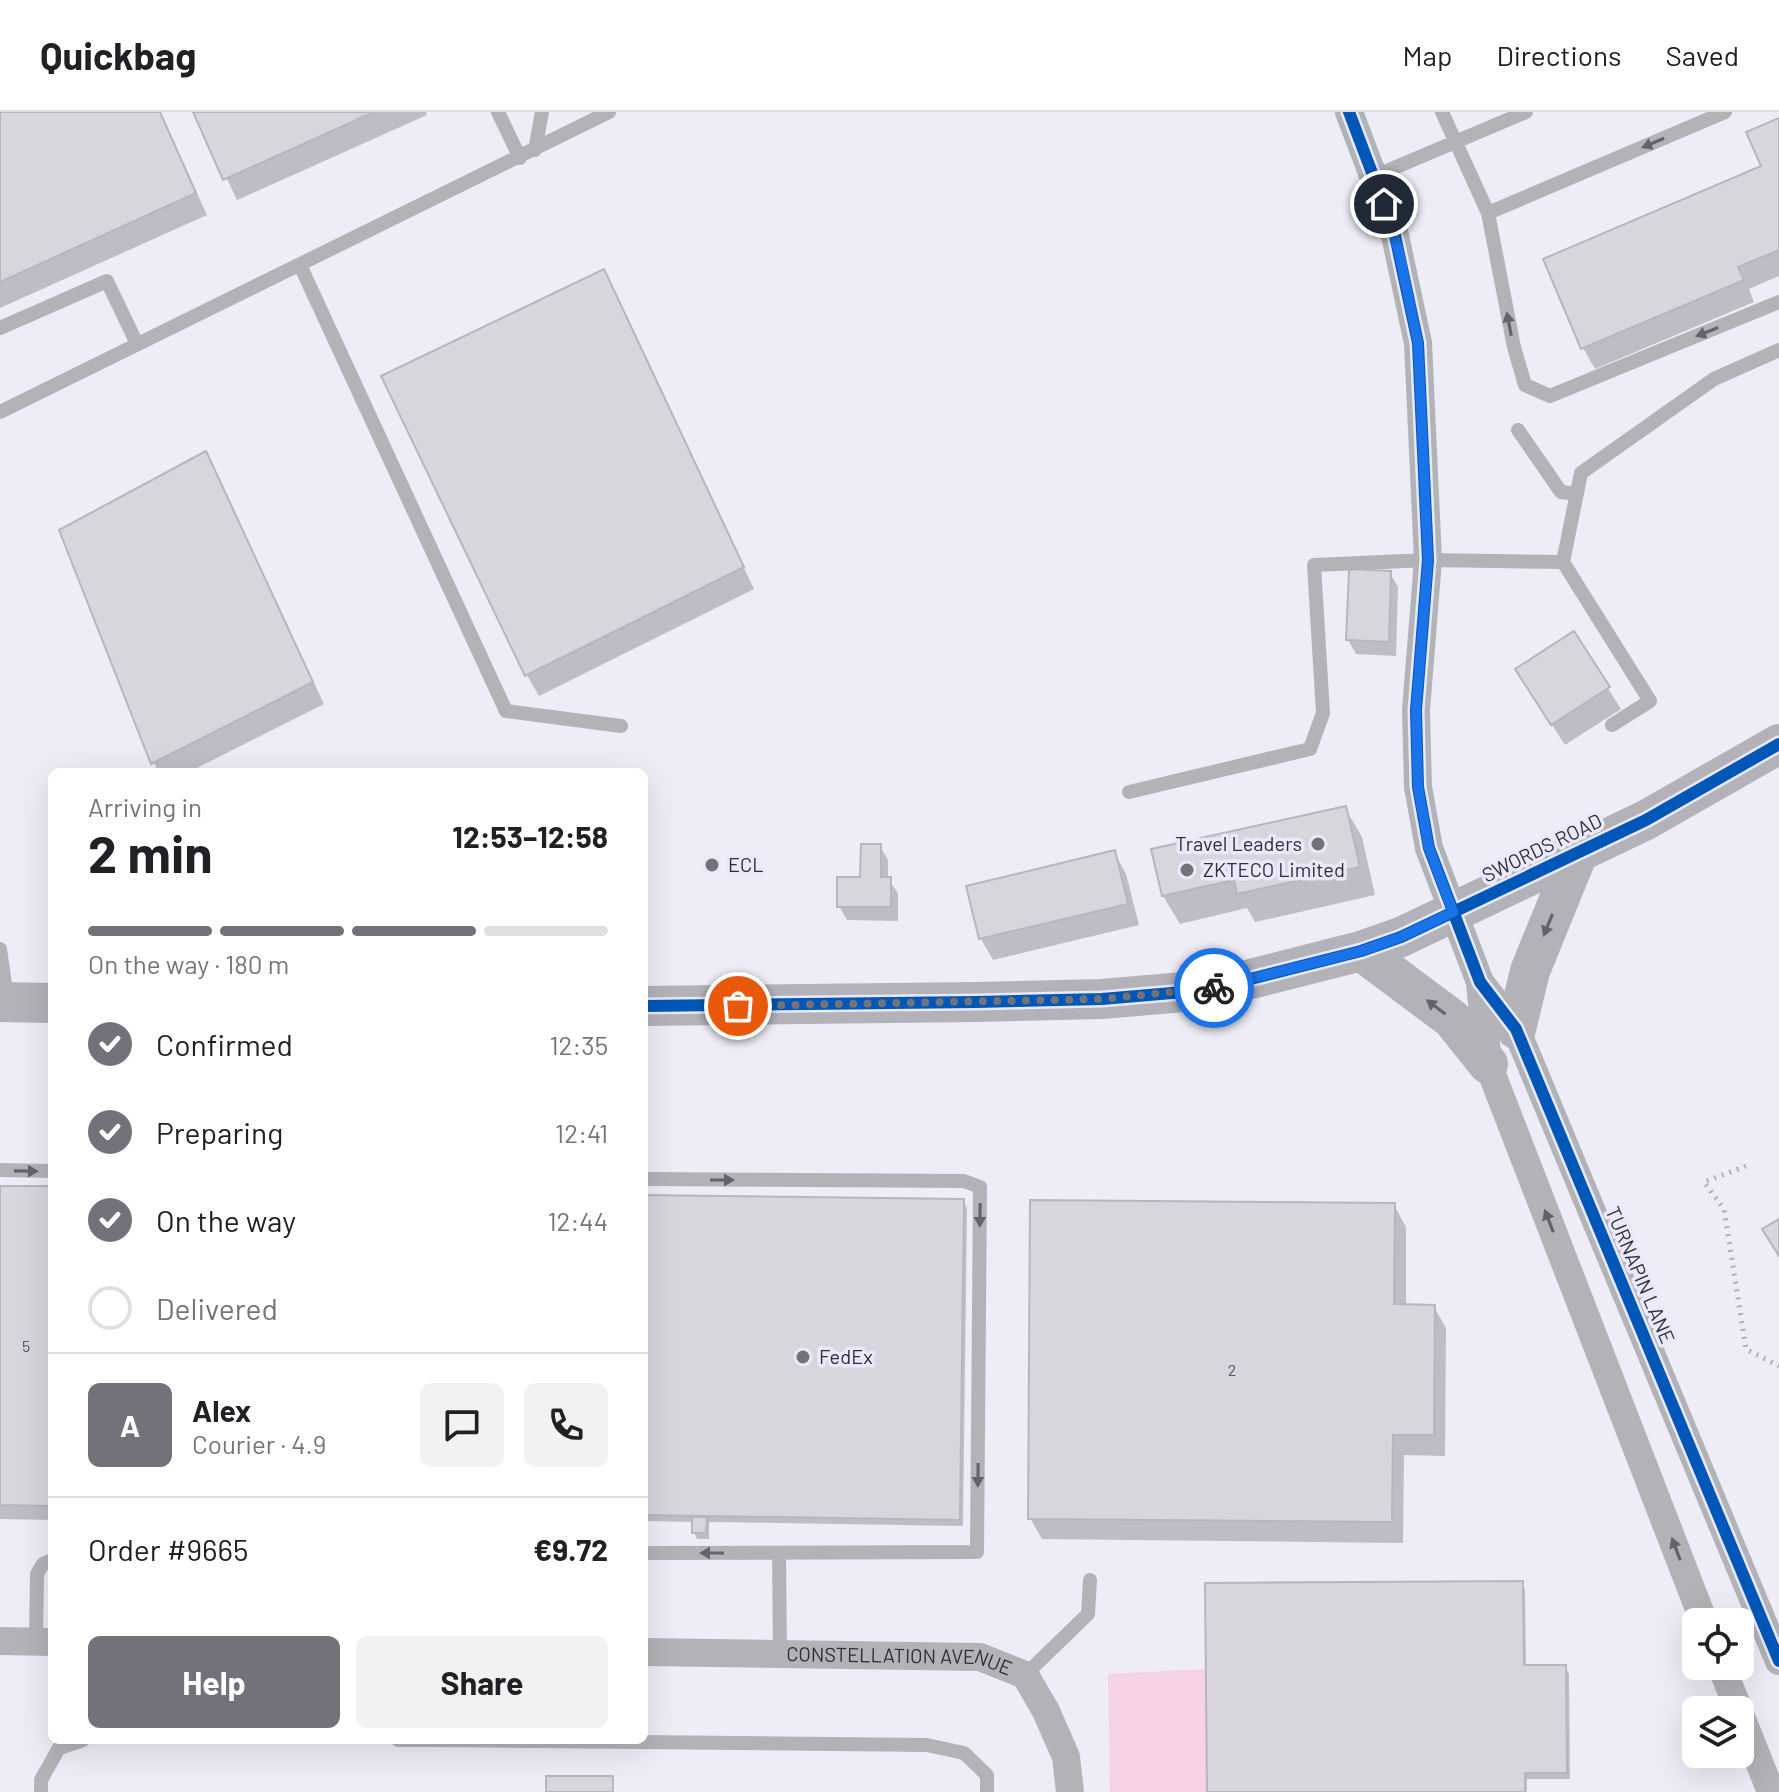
<!DOCTYPE html>
<meta charset="utf-8">
<style>
body{margin:0;font-family:Barlow,sans-serif;background:#f2f2f2;color:#202124;height:100vh;display:flex;flex-direction:column;font-size:30px;white-space:nowrap}
*{box-sizing:border-box;margin:0}
p{font-size:26px;color:#757577}
.icon{flex:none;width:44px;height:44px;fill:none;stroke:currentColor;stroke-width:2;stroke-linecap:round;stroke-linejoin:round}
.map{position:relative;flex:1;overflow:hidden}
.sheet{position:absolute;left:48px;top:656px;width:600px;height:976px;display:flex;flex-direction:column;background:#fff;border-radius:12px;box-shadow:0 8px 32px #0002}
.sheet>*{flex:none}
.tools{position:absolute;left:1682px;top:1496px;display:grid;gap:16px}
.tools a{display:grid;place-items:center;width:72px;height:72px;border-radius:12px;background:#fff;box-shadow:0 8px 32px #0002;font-size:40px}
.pin{position:absolute;display:grid;place-items:center;width:68px;height:68px;color:#fff;margin:-34px;border:4px solid #fff;border-radius:50%;box-shadow:0 2px 8px #0007}
.courier{position:absolute;display:grid;place-items:center;width:80px;height:80px;margin:-40px;border:6px solid #1a73e8;border-radius:50%;background:#fff;color:#222;box-shadow:0 2px 10px #0007}
.head em{font-style:normal;font-weight:700}
.head div{display:flex;flex-direction:column-reverse}
.head{display:flex;align-items:center;justify-content:space-between;height:136px;padding:0 40px}
h1{font-size:52px;font-weight:700;line-height:60px}
.bar{display:grid;grid-template-columns:repeat(4,1fr);gap:12px 8px;align-content:center;height:96px;padding:0 40px}
.bar i{height:10px;border-radius:6px;background:#e0e0e0}
.bar .active{background:#72727a}
.bar p{grid-column:span 4}
.line{display:flex;align-items:center;gap:20px;padding:0 40px;border-top:2px solid #e0e0e0}
.line div{flex:1}
.round{display:grid;place-items:center;flex:none;width:84px;height:84px;border-radius:12px;background:#f2f2f2}
ol{padding:0 40px;list-style:none}
li{display:flex;align-items:center;gap:24px;height:88px}
li p{margin-inline-start:auto}
li .icon{padding:8px;border-radius:50%;background:#72727a;color:#fff;stroke-width:4}
li:last-child{color:#757577}
li i{width:44px;height:44px;border:4px solid #e0e0e0;border-radius:50%}
.action{display:flex;gap:16px;margin-top:auto;padding:16px 40px}
.action a{flex:1;height:92px;border-radius:12px;background:#72727a;color:#fff;font-size:32px;font-weight:700;line-height:92px;text-align:center}
.action a+a{background:#f2f2f2;color:#202124}
header{display:flex;align-items:center;gap:48px;box-sizing:border-box;height:112px;padding:0 40px;background:#fff;border-bottom:2px solid #e0e0e0}
header strong{font-size:38px}
nav{display:flex;gap:44px;margin-inline-start:auto;font-size:28px}
.map>svg:first-child{display:block}
.green{fill:#f6d2e5}
.shadow{fill:#0003}
.building{fill:#d8d5dd;stroke:#b8b5bd;stroke-width:2}
.lines{fill:none;stroke-linecap:round;stroke-linejoin:round}
.path{stroke:#b0b1b5;stroke-width:5;stroke-dasharray:2 6;stroke-linecap:butt}
.lane{stroke:#b2b3b7;stroke-width:14}
.street{stroke:#b2b3b7;stroke-width:28}
.secondary{stroke:#b2b2b8;stroke-width:40}
.cycleway-casing{stroke:#eae9fb;stroke-width:17}
.cycleway{stroke:#0057b8;stroke-width:12}
.oneway{fill:#63646a}
.oneway2{fill:#63636b}
.done{stroke:#72727a;stroke-width:8;stroke-dasharray:0 14.4}
.route{stroke:#1a73e8;stroke-width:10}
.poi-dot{fill:#72727a;stroke:#eae9fb;stroke-width:3}
.labels{text-anchor:middle;stroke-width:7;stroke-linejoin:round;paint-order:stroke}
.number-label{font-size:16px;fill:#595860}
.poi-label{font-size:20px;fill:#2f2f37;stroke:#eae9fb;text-anchor:start}
.street-label{font-size:20px;fill:#2f2f37;stroke:#eae9fb}
</style>
<header>
<strong>Quickbag</strong>
<nav><a>Map</a><a>Directions</a><a>Saved</a></nav>
</header>
<div class="map">
<svg width="1779" height="1680" viewBox="0 0 1779 1680">
<rect width="100%" height="100%" fill="#eeedf7"/>
<!-- green -->
<path class="green" d="M1206,1557L1207,1680H1110L1108,1562Z"/>
<!-- shadow -->
<path class="shadow" d="M0,0H160L207,103L0,196Z
M195,0H426L427,3L237,88Z
M1779,9V164L1749,177L1754,190L1595,257L1583,236L1763,55Z
M604,159L754,477L539,584L527,563Z
M217,363L324,592L189,660H158L62,419Z
M1390,461L1398,475L1396,544L1356,542L1348,528Z
M1573,522L1621,597L1565,633L1530,579Z
M1345,696L1362,725L1375,783L1255,810L1247,796L1180,812L1163,784Z
M880,734L888,748V767L898,781V809L847,808L839,794L862,767Z
M1114,740L1126,762L1139,813L993,848L981,827L969,775Z
M0,1076H52V1408L0,1407Z
M644,1085L963,1089L967,1096L963,1414L709,1410V1427H697L694,1420V1410L644,1409Z
M1394,1093L1406,1115V1194L1434,1195L1446,1216L1445,1344L1404,1343L1403,1431L1042,1427L1030,1406Z
M1522,1471L1525,1478L1526,1555H1565L1569,1562L1570,1667H1527V1680H1208Z"/>
<!-- building -->
<path class="building" d="M0,0H160L196,81L0,170Z
M193,0H374L223,68Z
M1779,6V138L1738,155L1744,168L1581,237L1543,147L1761,54L1746,20Z
M604,157L744,455L525,564L381,264Z
M206,339L313,570L151,652L59,418Z
M1349,457L1391,459L1389,530L1346,528Z
M1574,519L1610,575L1551,613L1515,557Z
M1346,694L1360,755L1237,782L1234,768L1162,784L1151,737Z
M861,732H881V765H891V795H837V765H860Z
M1115,738L1128,792L979,827L966,774Z
M0,1074H52V1394L0,1393Z
M644,1083L964,1087L960,1408L644,1403Z
M1030,1088L1395,1091L1394,1192L1435,1193L1434,1323H1393L1392,1410L1028,1407Z
M1779,1107V1144L1762,1117Z
M692,1405H707L706,1421H692Z
M1523,1469L1524,1553H1566L1567,1661H1525V1680H1207L1205,1471Z
M546,1664H613V1680H546Z"/>
<g class="lines">
<!-- path -->
<path class="path" d="M1746,1054L1704,1070L1724,1097L1746,1237L1779,1254"/>
<!-- lane -->
<path class="lane" d="M498,0L520,46
M1442,0L1488,101L1514,235L1525,273L1550,284L1779,190
M535,38L542,0
M1375,64L1526,0
M1488,101L1725,0
M300,153L506,599L621,614
M0,216L107,169L137,232
M0,300L609,0
M1518,318L1561,380L1577,382
M1612,613L1650,589L1563,450L1581,361L1714,267L1779,238
M1129,680L1310,637L1323,601L1314,453L1428,448L1563,450
M0,837L7,886
M0,1058L52,1059
M644,1067L964,1069L980,1075L977,1440L644,1441
M779,1441L780,1542
M36,1530L37,1462L43,1452L52,1448
M1025,1563L1088,1502L1090,1468
M398,1628H431
M431,1628L927,1633L964,1641L987,1663V1680
M41,1680V1668L59,1636L83,1628"/>
<!-- street -->
<g class="street">
<path d="M1349,0L1394,119L1418,231L1428,448L1416,598L1418,675L1429,736L1480,870L1516,917L1779,1549"/>
<path d="M1480,871L1488,952L1704,1510"/>
<path d="M0,1529L52,1530"/>
<path id="s1" d="M644,1540L980,1545L1025,1563L1046,1599L1066,1645L1070,1680"/>
<path d="M1721,1554L1739,1598"/>
<path d="M1740,1602L1771,1680"/>
</g>
<!-- secondary -->
<path class="secondary" d="M1361,839L1452,907L1488,952
M0,890L52,891
M644,894L977,890L1102,887L1207,878L1361,839L1401,825L1646,708L1779,632
M1516,917L1530,859L1578,741"/>
<defs>
<path id="cycleway" d="M1349,0L1394,119L1418,231L1428,448L1416,598L1418,675L1429,736L1480,870L1516,917L1779,1549
M644,894L977,890L1102,887L1207,878L1361,839L1401,825L1646,708L1779,632"/>
</defs>
<!-- cycleway casing -->
<use href="#cycleway" class="cycleway-casing"/>
<!-- cycleway -->
<use href="#cycleway" class="cycleway"/>
</g>
<!-- one-way arrows -->
<defs><path id="oneway-solid" d="M-6-.8H1V-3.2L6.5 0L1 3.2V.8H-6Z" transform="scale(2)"/></defs>
<g class="oneway">
<use href="#oneway-solid" transform="translate(1653 31) rotate(157)"/>
<use href="#oneway-solid" transform="translate(1509 212) rotate(-101)"/>
<use href="#oneway-solid" transform="translate(1707 220) rotate(158)"/>
<use href="#oneway-solid" transform="translate(26 1059) rotate(1)"/>
<use href="#oneway-solid" transform="translate(722 1068)"/>
<use href="#oneway-solid" transform="translate(980 1103) rotate(91)"/>
<use href="#oneway-solid" transform="translate(1549 1109) rotate(-111)"/>
<use href="#oneway-solid" transform="translate(978 1363) rotate(91)"/>
<use href="#oneway-solid" transform="translate(1676 1437) rotate(-111)"/>
<use href="#oneway-solid" transform="translate(712 1441) rotate(180)"/>
</g>
<g class="oneway2">
<use href="#oneway-solid" transform="translate(1548 813) rotate(112)"/>
<use href="#oneway-solid" transform="translate(1436 895) rotate(-143)"/>
</g>
<g class="lines">
<!-- done -->
<path class="done" d="M738,894L1102,887L1214,876"/>
<!-- route -->
<path class="route" d="M1214,876L1361,839L1401,825L1453,800L1429,736L1418,675L1416,598L1428,448L1418,231L1399,140L1384,92"/>
</g>
<!-- markers -->
<g class="poi-dot">
<circle cx="1318" cy="732" r="8"/>
<circle cx="712" cy="753" r="8"/>
<circle cx="1187" cy="758" r="8"/>
<circle cx="803" cy="1245" r="8"/>
</g>
<g class="labels">
<!-- number labels -->
<g class="number-label">
<text x="26" y="1240">5</text>
<text x="1232" y="1264">2</text>
</g>
<!-- poi labels -->
<g class="poi-label">
<text x="1302" y="739" text-anchor="end">Travel Leaders</text>
<text x="728" y="760">ECL</text>
<text x="1203" y="765">ZKTECO Limited</text>
<text x="819" y="1252">FedEx</text>
</g>
<!-- street labels -->
<g class="street-label">
<text transform="translate(1542 736) rotate(-26)" y="7">SWORDS ROAD</text>
<text transform="translate(1640 1163) rotate(67)" y="7">TURNAPIN LANE</text>
<text dy="7" stroke="none"><textPath href="#s1" startOffset="256">CONSTELLATION AVENUE</textPath></text>
</g>
</g>
</svg>
<div class="tools">
<a><svg class="icon" aria-label="locate" viewBox="0 0 24 24"><circle cx="12" cy="12" r="6"/><path d="M12 2v4M12 18v4M2 12h4M18 12h4"/></svg></a>
<a><svg class="icon" aria-label="layers" viewBox="0 0 24 24"><path d="M12 4l9 5-9 5-9-5zM3 14l9 5 9-5"/></svg></a>
</div>
<div class="pin" style="left:738px;top:894px;background:#ea580c"><svg class="icon" aria-label="bag" viewBox="0 0 24 24"><path d="M5 8h14l-1 12H6zM9 8a3 3 0 0 1 6 0"/></svg></div>
<div class="pin" style="left:1384px;top:92px;background:#1f2937"><svg class="icon" aria-label="home" viewBox="0 0 24 24"><path d="M3 11l9-7 9 7M6 9v11h12V9"/></svg></div>
<div class="courier" style="left:1214px;top:876px"><svg class="icon" aria-label="bike" viewBox="0 0 24 24"><circle cx="6" cy="16" r="4"/><circle cx="18" cy="16" r="4"/><path d="M6 16l4-8h5l3 8M10 8l3 8H6M13 5h3"/></svg></div>
<section class="sheet">
<div class="head"><div><h1>2 min</h1><p>Arriving in</p></div><em>12:53–12:58</em></div>
<div class="bar"><i class="active"></i><i class="active"></i><i class="active"></i><i></i><p>On the way · 180 m</p></div>
<ol>
<li><svg class="icon" aria-label="check" viewBox="0 0 24 24"><path d="M5 12l5 5 9-10"/></svg>Confirmed<p>12:35</p></li>
<li><svg class="icon" aria-label="check" viewBox="0 0 24 24"><path d="M5 12l5 5 9-10"/></svg>Preparing<p>12:41</p></li>
<li><svg class="icon" aria-label="check" viewBox="0 0 24 24"><path d="M5 12l5 5 9-10"/></svg>On the way<p>12:44</p></li>
<li><i></i>Delivered</li>
</ol>
<div class="line" style="height:144px"><b class="round" style="background:#72727a;color:#fff">A</b><div><b>Alex</b><p>Courier · 4.9</p></div><a class="round"><svg class="icon" aria-label="chat" viewBox="0 0 24 24"><path d="M4 5h16v11H9l-5 4z"/></svg></a><a class="round"><svg class="icon" aria-label="phone" viewBox="0 0 24 24"><path d="M5 4h4l2 5-3 2q2 4 5 5l2-3 5 2v4C11 20 4 13 5 4z"/></svg></a></div>
<div class="line" style="height:104px"><div>Order #9665</div><b>€9.72</b></div>
<div class="action"><a>Help</a><a>Share</a></div>
</section>
</div>
